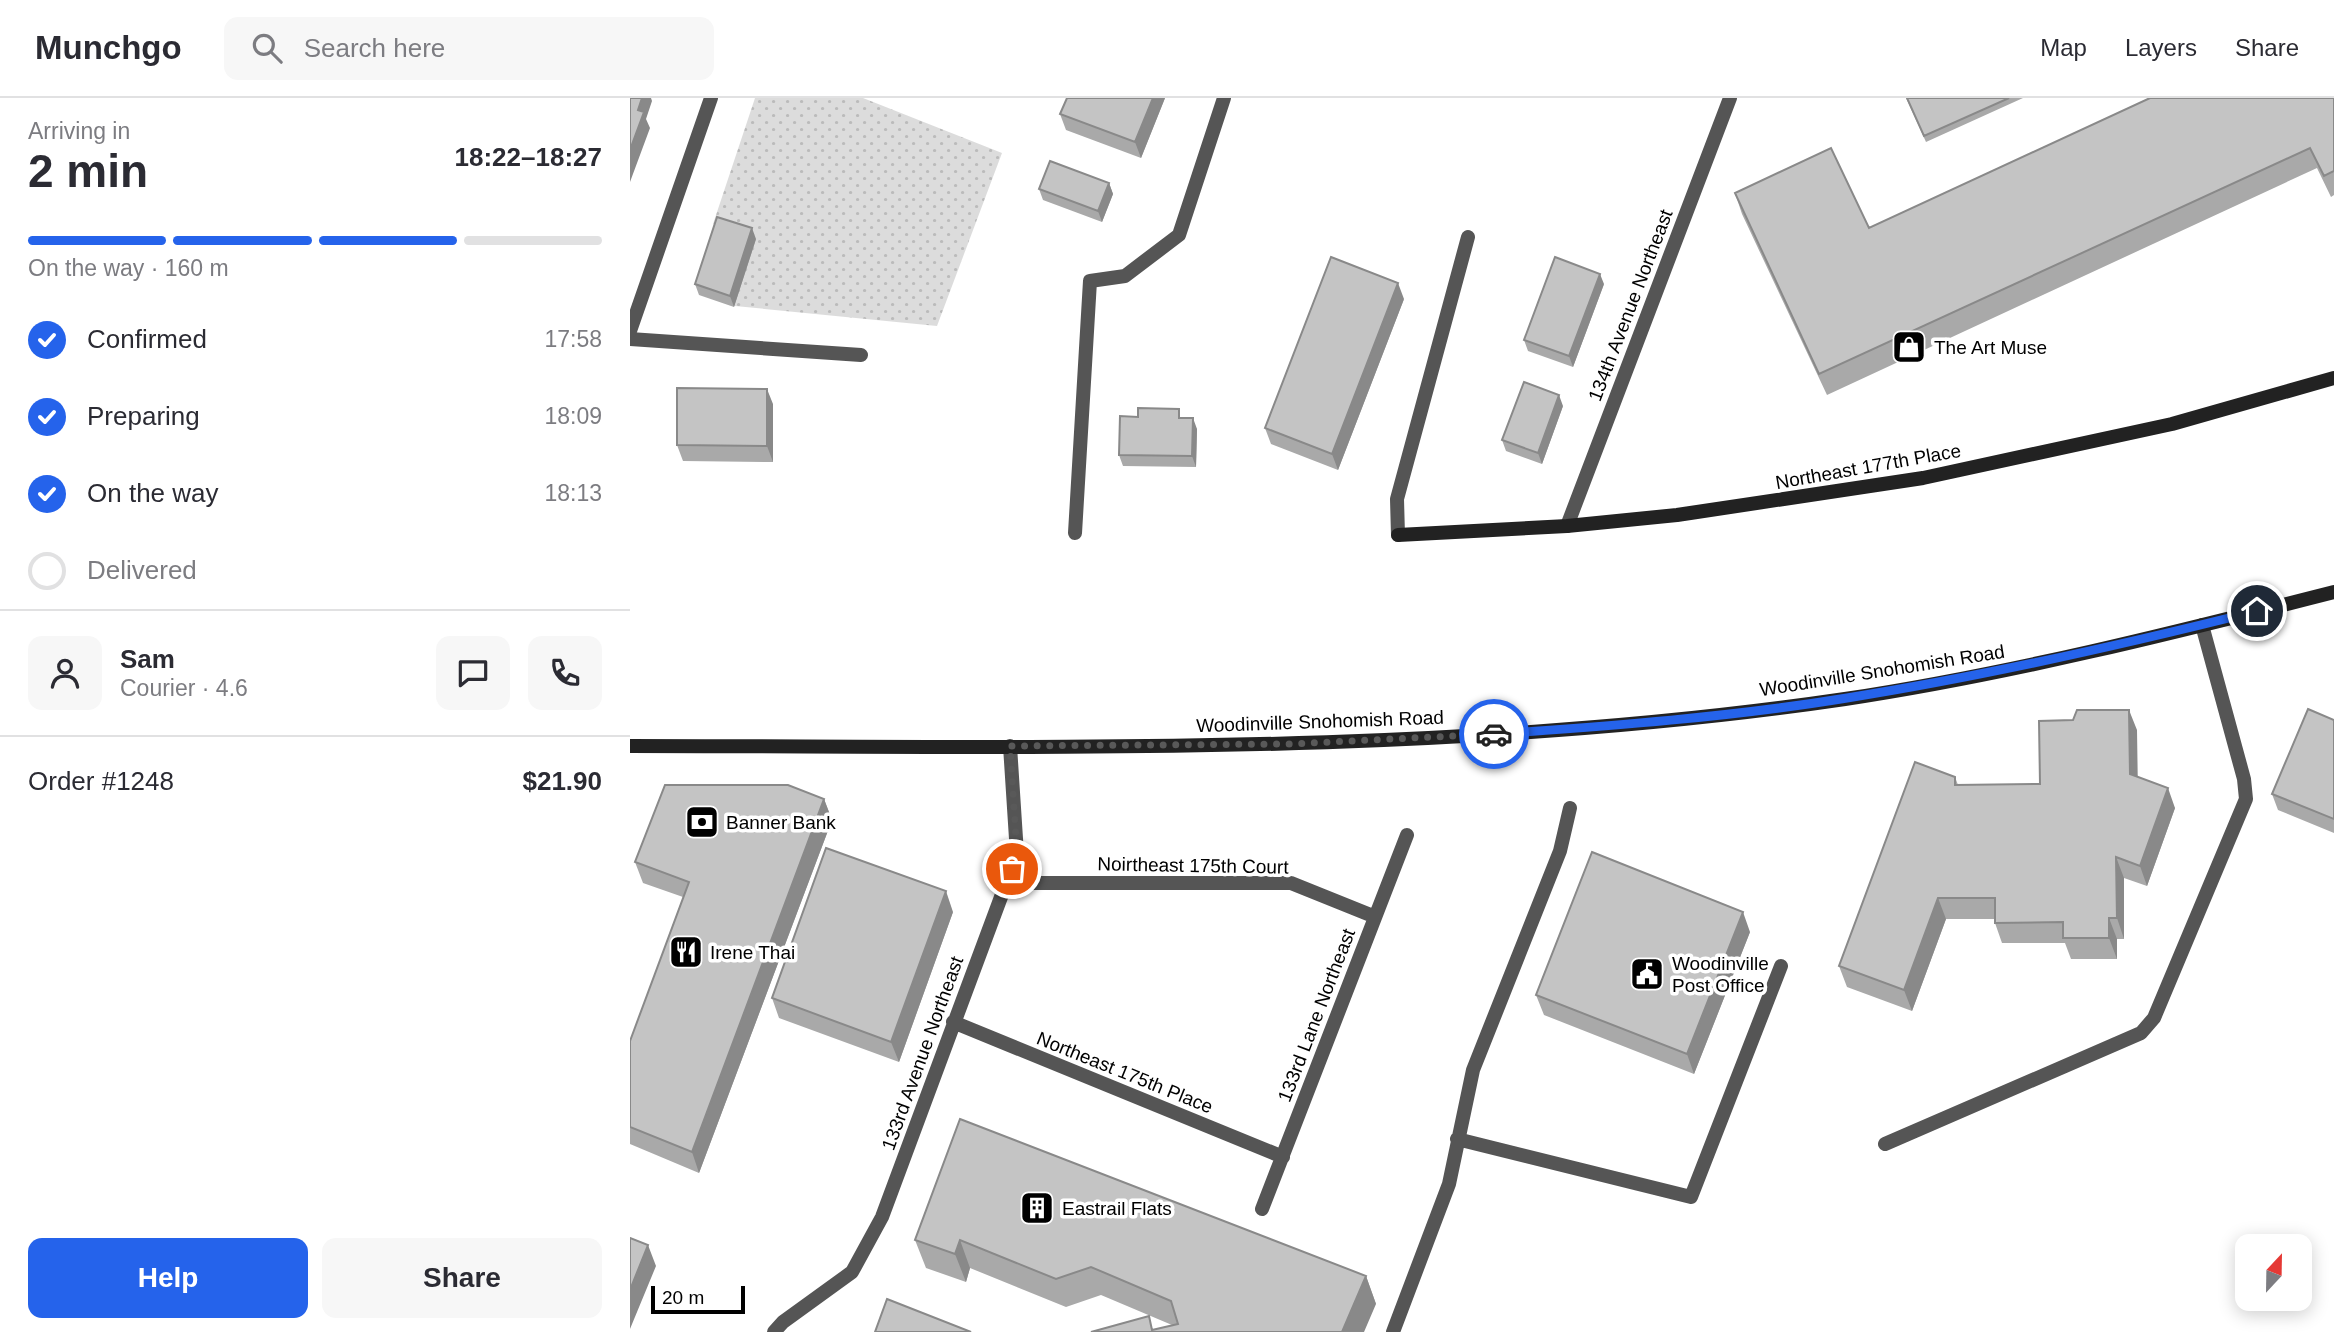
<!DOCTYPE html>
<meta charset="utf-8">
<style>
body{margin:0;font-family:Arial,sans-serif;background:#f7f7f7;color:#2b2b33;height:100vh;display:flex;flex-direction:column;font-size:26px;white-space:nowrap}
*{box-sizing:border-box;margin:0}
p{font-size:23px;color:#7c7c81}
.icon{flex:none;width:38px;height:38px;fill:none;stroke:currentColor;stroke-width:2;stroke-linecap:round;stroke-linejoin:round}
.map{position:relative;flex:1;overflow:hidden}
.sheet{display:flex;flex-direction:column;background:#fff;width:630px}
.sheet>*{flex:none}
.needle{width:46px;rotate:22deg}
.fabs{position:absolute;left:1605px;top:1136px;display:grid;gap:14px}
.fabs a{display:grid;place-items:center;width:77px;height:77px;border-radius:14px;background:#fff;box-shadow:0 4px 18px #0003;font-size:35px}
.scale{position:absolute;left:21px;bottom:18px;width:94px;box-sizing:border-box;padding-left:7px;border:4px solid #000;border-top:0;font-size:19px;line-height:24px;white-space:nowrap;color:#000;-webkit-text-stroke:5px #fff;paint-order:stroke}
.pin{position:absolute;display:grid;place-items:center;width:60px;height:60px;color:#fff;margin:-30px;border:4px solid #fff;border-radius:50%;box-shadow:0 2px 7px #0007}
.courier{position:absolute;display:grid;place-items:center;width:70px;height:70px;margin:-35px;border:5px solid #2563eb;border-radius:50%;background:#fff;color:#222;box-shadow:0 2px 9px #0007}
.summary em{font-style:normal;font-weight:600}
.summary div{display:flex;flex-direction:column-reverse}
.summary{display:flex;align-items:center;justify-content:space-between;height:119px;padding:0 28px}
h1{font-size:46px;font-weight:600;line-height:52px}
.bar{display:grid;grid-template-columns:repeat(4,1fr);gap:10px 7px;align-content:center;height:84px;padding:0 28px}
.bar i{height:9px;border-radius:5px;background:#e1e1e2}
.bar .active{background:#2563eb}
.bar p{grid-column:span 4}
.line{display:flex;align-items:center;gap:18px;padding:0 28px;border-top:2px solid #e1e1e2}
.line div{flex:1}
.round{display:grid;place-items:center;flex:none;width:74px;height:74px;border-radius:14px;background:#f7f7f7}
ol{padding:0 28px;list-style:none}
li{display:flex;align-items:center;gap:21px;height:77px}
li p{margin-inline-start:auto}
li .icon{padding:7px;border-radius:50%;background:#2563eb;color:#fff;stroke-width:4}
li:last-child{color:#7c7c81}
li i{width:38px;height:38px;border:4px solid #e1e1e2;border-radius:50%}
.cta{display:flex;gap:14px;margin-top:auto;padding:14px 28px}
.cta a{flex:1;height:80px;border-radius:14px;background:#2563eb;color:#fff;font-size:28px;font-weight:600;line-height:80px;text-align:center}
.cta a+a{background:#f7f7f7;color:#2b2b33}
header{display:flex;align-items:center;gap:42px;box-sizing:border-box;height:98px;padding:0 35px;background:#fff;border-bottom:2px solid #e1e1e2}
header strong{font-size:33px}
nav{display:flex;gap:38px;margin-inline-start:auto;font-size:24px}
.search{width:490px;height:63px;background:#f7f7f7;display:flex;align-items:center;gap:18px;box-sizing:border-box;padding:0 24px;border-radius:14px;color:#7c7c81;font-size:26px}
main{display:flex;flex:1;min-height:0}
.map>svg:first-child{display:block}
.park{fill:url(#park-dots)}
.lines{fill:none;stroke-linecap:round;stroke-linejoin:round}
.lane{stroke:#555;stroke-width:14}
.street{stroke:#555;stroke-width:14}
.secondary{stroke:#222;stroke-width:14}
.wall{fill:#a9a9a9}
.shaded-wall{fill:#898989}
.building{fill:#c4c4c4;stroke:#898989;stroke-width:2}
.done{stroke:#595959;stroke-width:7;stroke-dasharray:0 12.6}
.route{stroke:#2563eb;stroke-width:9}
.labels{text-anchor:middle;stroke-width:7;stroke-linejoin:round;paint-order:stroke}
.street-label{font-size:19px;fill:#000;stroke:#fff}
.poi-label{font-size:19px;fill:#000;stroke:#fff;text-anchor:start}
</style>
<header>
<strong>Munchgo</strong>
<div class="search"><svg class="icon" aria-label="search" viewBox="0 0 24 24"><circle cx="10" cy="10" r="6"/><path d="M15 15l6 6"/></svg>Search here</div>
<nav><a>Map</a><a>Layers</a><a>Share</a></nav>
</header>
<main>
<section class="sheet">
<div class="summary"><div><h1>2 min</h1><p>Arriving in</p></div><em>18:22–18:27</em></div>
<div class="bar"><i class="active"></i><i class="active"></i><i class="active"></i><i></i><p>On the way · 160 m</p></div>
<ol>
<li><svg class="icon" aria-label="check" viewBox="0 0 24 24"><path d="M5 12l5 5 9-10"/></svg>Confirmed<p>17:58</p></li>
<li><svg class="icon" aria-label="check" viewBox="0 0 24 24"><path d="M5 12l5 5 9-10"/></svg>Preparing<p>18:09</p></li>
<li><svg class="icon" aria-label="check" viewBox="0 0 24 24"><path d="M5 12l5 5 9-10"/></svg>On the way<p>18:13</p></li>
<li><i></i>Delivered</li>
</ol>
<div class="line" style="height:126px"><a class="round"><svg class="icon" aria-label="person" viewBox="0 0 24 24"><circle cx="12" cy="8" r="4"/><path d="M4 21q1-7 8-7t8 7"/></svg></a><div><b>Sam</b><p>Courier · 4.6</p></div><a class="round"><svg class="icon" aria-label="chat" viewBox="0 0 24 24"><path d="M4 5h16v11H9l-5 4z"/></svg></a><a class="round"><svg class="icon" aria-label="phone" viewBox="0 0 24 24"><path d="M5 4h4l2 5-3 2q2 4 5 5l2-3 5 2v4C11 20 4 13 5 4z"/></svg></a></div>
<div class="line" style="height:91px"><div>Order #1248</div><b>$21.90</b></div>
<div class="cta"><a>Help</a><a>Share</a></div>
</section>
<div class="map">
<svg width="1704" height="1234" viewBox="0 0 1704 1234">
<defs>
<pattern id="park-dots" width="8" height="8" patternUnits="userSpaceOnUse" patternTransform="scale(1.75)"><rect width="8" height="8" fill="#dcdcdc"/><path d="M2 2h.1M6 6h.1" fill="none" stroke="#bbb" stroke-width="1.8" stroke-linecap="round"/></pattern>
</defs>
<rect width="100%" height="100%" fill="#fff"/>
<!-- park -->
<path class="park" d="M125,0H233L372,55L307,228L105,208L78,199L100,132L83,126Z"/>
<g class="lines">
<!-- lane -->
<path class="lane" d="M0,241L231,257
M445,435L460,183L495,178L549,137L594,0
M768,437L767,401L838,139
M827,1041L1061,1099L1151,868
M1255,1046L1511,935L1524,920L1616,701L1614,681L1572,527
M763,1234L819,1086L843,972L930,753L940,710"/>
<!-- street -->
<path class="street" d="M0,233L81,0
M937,428L1100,0
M376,785H661L743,818
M323,924L653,1059
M632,1111L777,737
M144,1234L153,1224L222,1174L252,1119L387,756L380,648"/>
<!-- secondary -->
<path class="secondary" d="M768,437L937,428L1047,417L1293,380L1542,326L1704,280
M0,648C405,648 813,660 1215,601C1380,576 1543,535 1704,494"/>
</g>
<!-- wall -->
<path class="wall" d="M535,0L511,60L436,32L430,16Z
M1276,0H1393L1296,44Z
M1704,0V97L1701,99L1687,70L1197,297L1112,116L1105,95L1239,130Z
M479,85L483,96L472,124L413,102L409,91Z
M126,141L104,209L69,197L65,186Z
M974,186L943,269L898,253L894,242Z
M774,201L708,372L641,346L635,330Z
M143,306V364L53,363L47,347Z
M933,308L912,366L876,353L872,342Z
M552,320L567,331L566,369L493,368L489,357Z
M1704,622V735L1648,712L1642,696Z
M1507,632V679L1545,710L1517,788L1494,780V841H1487V861H1441L1435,845H1372L1365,825V821H1316L1282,913L1217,889L1209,868L1325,679L1328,687L1410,686Z
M194,701L202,722L69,1075L0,1046V943L53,799L13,785L5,764Z
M323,814L269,964L149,920L142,900Z
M1120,834L1064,976L914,917L906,897Z
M330,1021L736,1178L746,1206L524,1232L542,1227L471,1197L436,1209L340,1170L336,1184L296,1170L285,1142Z"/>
<!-- shaded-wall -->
<path class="shaded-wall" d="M12,0H21L22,3L16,21L20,30L0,84V52L8,12Z
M523,0H535L511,60L505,44Z
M479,85L483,96L472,124L468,113Z
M122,130L126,141L104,209L100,198Z
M970,176L974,186L943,269L939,258Z
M768,185L774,201L708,372L702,356Z
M137,291L143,306V364L137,348Z
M929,297L933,308L912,366L908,355Z
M563,320L567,331L566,369L562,358Z
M1499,612L1507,632L1508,697L1500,676Z
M1538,690L1545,710L1517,788L1510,768Z
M194,701L202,722L69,1075L62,1054Z
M1486,759L1494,780V841L1487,820Z
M316,793L323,814L269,964L261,944Z
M1308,800L1316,821L1282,913L1274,892Z
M1113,814L1120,834L1064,976L1057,956Z
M1479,820L1487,841V861L1479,840Z
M330,1142L340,1170L336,1184L325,1156Z
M18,1147L26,1168L0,1231V1192Z
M736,1178L746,1206L734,1234H712Z"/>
<!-- building -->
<path class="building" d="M0,0H12L8,12L14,14L0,52Z
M437,0H523L505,44L430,16Z
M1277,0H1379L1294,38Z
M1520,0H1704V73L1694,78L1680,50L1189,276L1105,95L1201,50L1239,130Z
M420,63L479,85L468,113L409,91Z
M87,119L122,130L100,198L65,186Z
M701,159L768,185L702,356L635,330Z
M925,159L970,176L939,258L894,242Z
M894,284L929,297L908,355L872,342Z
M47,290L137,291V348L47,347Z
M508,310L549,311V320H563L562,358L489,357L490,318L508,319Z
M1678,611L1704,622V721L1642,696Z
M1447,612H1499L1500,676L1538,690L1510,768L1486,759L1487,820H1479V840H1433V824L1365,825V800H1308L1274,892L1209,868L1285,664L1325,679V687L1410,686L1409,623L1443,622Z
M35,687H158L194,701L62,1054L0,1029V943L59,784L5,764Z
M196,750L316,793L261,944L142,900Z
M962,754L1113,814L1057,956L906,897Z
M330,1021L736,1178L712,1234H461L519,1218L522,1232L548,1226L541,1203L461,1169L426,1181L330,1142L325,1156L285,1142Z
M0,1140L18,1147L0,1192Z
M257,1201L341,1234H245Z"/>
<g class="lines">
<!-- done -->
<path class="done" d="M382,771L387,756L380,648L659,646L864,636"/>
<!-- route -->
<path class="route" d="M864,636C981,628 1101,619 1217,600C1355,578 1492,547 1627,513"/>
</g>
<!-- icons -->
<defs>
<symbol id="shop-square" viewBox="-11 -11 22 22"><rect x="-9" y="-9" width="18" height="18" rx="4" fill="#000" stroke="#fff"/><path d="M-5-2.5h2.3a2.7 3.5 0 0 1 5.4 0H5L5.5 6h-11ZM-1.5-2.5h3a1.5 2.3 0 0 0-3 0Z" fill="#fff"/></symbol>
<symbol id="bank-square" viewBox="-11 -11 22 22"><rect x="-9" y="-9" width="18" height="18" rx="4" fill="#000" stroke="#fff"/><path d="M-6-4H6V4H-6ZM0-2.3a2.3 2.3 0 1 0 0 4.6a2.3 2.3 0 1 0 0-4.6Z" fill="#fff"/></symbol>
<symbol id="restaurant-square" viewBox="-11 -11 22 22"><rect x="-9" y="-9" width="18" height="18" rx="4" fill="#000" stroke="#fff"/><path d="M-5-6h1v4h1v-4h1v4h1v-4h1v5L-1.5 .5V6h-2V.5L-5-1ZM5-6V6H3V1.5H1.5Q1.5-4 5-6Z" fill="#fff"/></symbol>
<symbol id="civic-square" viewBox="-11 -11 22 22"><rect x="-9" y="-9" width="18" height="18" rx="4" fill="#000" stroke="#fff"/><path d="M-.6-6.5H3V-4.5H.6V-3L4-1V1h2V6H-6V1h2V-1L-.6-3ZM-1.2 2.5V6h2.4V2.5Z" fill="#fff"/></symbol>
<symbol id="building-square" viewBox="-11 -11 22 22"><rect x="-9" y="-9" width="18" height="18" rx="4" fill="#000" stroke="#fff"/><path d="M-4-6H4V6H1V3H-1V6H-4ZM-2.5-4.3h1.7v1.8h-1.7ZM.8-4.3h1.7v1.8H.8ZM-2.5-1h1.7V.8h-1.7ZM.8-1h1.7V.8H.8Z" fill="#fff"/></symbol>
</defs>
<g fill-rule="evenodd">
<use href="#shop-square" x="1260" y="230" width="38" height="38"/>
<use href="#bank-square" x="53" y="705" width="38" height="38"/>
<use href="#restaurant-square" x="37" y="835" width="38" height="38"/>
<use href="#civic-square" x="998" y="857" width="38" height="38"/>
<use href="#building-square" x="388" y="1091" width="38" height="38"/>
</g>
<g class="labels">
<!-- street labels -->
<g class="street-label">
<text transform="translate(1000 207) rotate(-69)" y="7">134th Avenue Northeast</text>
<text transform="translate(1238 368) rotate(-10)" y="7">Northeast 177th Place</text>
<text transform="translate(1252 572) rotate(-9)" y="7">Woodinville Snohomish Road</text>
<text transform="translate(690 623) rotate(-2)" y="7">Woodinville Snohomish Road</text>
<text transform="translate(563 767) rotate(1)" y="7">Noirtheast 175th Court</text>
<text transform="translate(686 917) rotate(-69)" y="7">133rd Lane Northeast</text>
<text transform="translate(292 955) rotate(-70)" y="7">133rd Avenue Northeast</text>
<text transform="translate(495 974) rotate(22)" y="7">Northeast 175th Place</text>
</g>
<!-- poi labels -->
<g class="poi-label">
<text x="1304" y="256">The Art Muse</text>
<text x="96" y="731">Banner Bank</text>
<text x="80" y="861">Irene Thai</text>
<text x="1042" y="872">Woodinville<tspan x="1042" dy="22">Post Office</tspan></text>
<text x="432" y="1117">Eastrail Flats</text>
</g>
</g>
</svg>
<div class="fabs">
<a><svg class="needle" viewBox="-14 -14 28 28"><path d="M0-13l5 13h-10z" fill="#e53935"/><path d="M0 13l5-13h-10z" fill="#7c7c81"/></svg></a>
</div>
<div class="scale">20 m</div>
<div class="pin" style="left:382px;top:771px;background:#ea580c"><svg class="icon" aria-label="bag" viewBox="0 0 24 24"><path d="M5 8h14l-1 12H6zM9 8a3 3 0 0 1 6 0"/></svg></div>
<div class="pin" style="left:1627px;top:513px;background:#1f2937"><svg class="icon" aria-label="home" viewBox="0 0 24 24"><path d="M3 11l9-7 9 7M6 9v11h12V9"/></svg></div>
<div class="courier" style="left:864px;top:636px"><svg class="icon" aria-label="car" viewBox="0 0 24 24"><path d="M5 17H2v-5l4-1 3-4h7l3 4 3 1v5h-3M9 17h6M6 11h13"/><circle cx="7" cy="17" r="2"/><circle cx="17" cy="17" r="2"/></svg></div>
</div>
</main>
